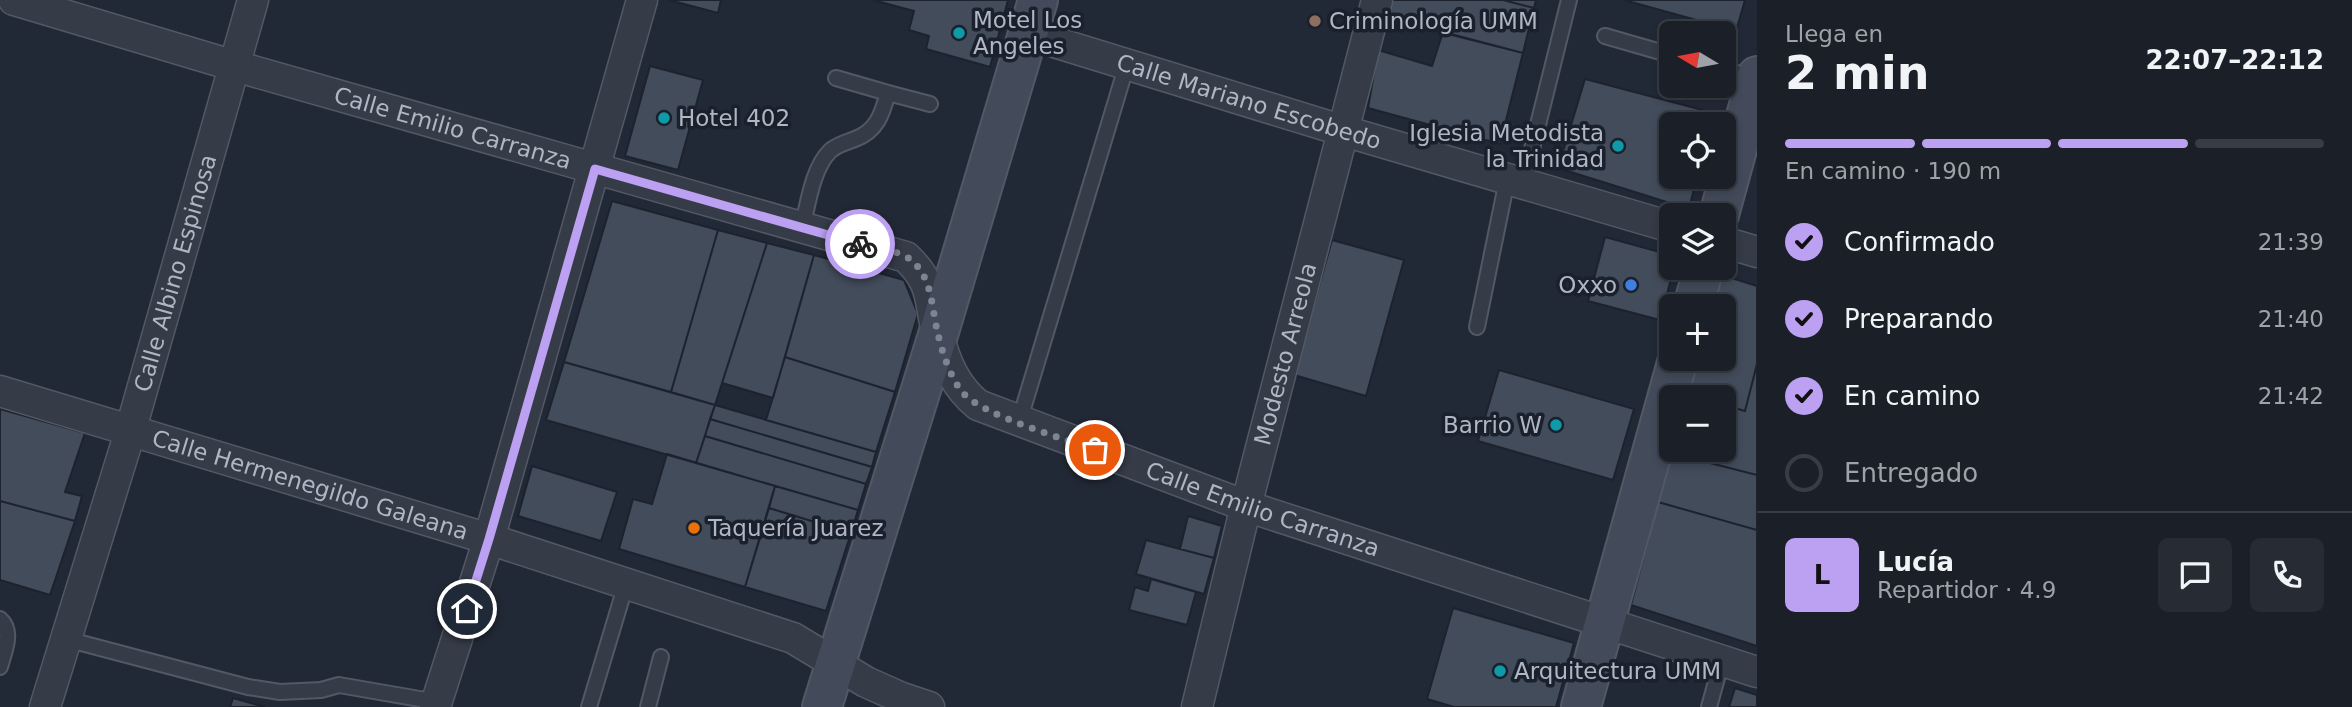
<!DOCTYPE html>
<html lang="es">
<meta charset="utf-8">
<style>
body{margin:0;font-family:"DejaVu Sans",sans-serif;background:#272c34;color:#f1f3f6;height:100vh;display:flex;flex-direction:column;font-size:26px;white-space:nowrap}
*{box-sizing:border-box;margin:0}
p{font-size:23px;color:#9fa2a8}
.icon{flex:none;width:38px;height:38px;fill:none;stroke:currentColor;stroke-width:2;stroke-linecap:round;stroke-linejoin:round}
.map{position:relative;flex:1;overflow:hidden}
.panel{display:flex;flex-direction:column;background:#1a1f28;width:595px}
.panel>*{flex:none}
.needle{width:46px;rotate:280deg}
.buttons{position:absolute;left:1659px;top:21px;display:grid;gap:14px}
.buttons a{display:grid;place-items:center;width:77px;height:77px;border-radius:10px;background:#1a1f28;box-shadow:0 4px 10px #0003,0 0 0 2px #383d45;font-size:35px}
.pin{position:absolute;display:grid;place-items:center;width:60px;height:60px;color:#fff;margin:-30px;border:4px solid #fff;border-radius:50%;box-shadow:0 2px 7px #0007}
.courier{position:absolute;display:grid;place-items:center;width:70px;height:70px;margin:-35px;border:5px solid #bca0f2;border-radius:50%;background:#fff;color:#222;box-shadow:0 2px 9px #0007}
.summary em{font-style:normal;font-weight:600}
.summary div{display:flex;flex-direction:column-reverse}
.summary{display:flex;align-items:center;justify-content:space-between;height:119px;padding:0 28px}
h1{font-size:46px;font-weight:600;line-height:52px}
.bar{display:grid;grid-template-columns:repeat(4,1fr);gap:10px 7px;align-content:center;height:84px;padding:0 28px}
.bar i{height:9px;border-radius:5px;background:#383d45}
.bar .active{background:#bca0f2}
.bar p{grid-column:span 4}
.line{display:flex;align-items:center;gap:18px;padding:0 28px;border-top:2px solid #383d45}
.line div{flex:1}
.round{display:grid;place-items:center;flex:none;width:74px;height:74px;border-radius:10px;background:#272c34}
ol{padding:0 28px;list-style:none}
li{display:flex;align-items:center;gap:21px;height:77px}
li p{margin-inline-start:auto}
li .icon{padding:7px;border-radius:50%;background:#bca0f2;color:#111;stroke-width:4}
li:last-child{color:#9fa2a8}
li i{width:38px;height:38px;border:4px solid #383d45;border-radius:50%}
main{display:flex;flex:1;min-height:0}
.map>svg:first-child{display:block}
.building{fill:#434c5b;stroke:#1c232e;stroke-width:2}
.lines{fill:none;stroke-linecap:round;stroke-linejoin:round}
.service-casing{stroke:#525965;stroke-width:18}
.minor-casing{stroke:#525965;stroke-width:33}
.secondary-casing{stroke:#525965;stroke-width:42}
.service{stroke:#353b47;stroke-width:14}
.minor{stroke:#353b47;stroke-width:30}
.secondary{stroke:#434a5a;stroke-width:38}
.done{stroke:#7e8592;stroke-width:7;stroke-dasharray:0 12.6}
.route{stroke:#bca0f2;stroke-width:9}
.education-dot{fill:#8d6e63;stroke:#1a212c;stroke-width:2.5}
.culture-dot{fill:#0f9aa8;stroke:#1a212c;stroke-width:2.5}
.shop-dot{fill:#3f7fe0;stroke:#1a212c;stroke-width:2.5}
.food-dot{fill:#e8710a;stroke:#1a212c;stroke-width:2.5}
.labels{text-anchor:middle;stroke-width:7;stroke-linejoin:round;paint-order:stroke}
.poi-label{font-size:23px;fill:#afb6c4;stroke:#1a212c;text-anchor:start}
.street-label{font-size:23px;fill:#afb6c4;stroke:#1a212c}
</style>
<main>
<div class="map">
<svg width="1757" height="707" viewBox="0 0 1757 707">
<rect width="100%" height="100%" fill="#222936"/>
<!-- building -->
<path class="building" d="M669,0H721L718,13Z
M873,0H1008L990,67L926,49L929,36L909,30L914,11Z
M1389,0H1503L1534,8L1523,53L1385,18Z
M1503,0H1536L1534,8Z
M1624,0H1745L1736,31Z
M1443,32L1523,53L1500,144L1368,108L1378,50L1432,66Z
M650,66L703,80L678,170L625,156Z
M1585,79L1714,113L1711,124H1671V177H1697L1689,209L1558,168Z
M612,201L718,230L671,392L564,362Z
M718,230L767,243L715,405L671,392Z
M1605,237L1667,254L1671,268H1674L1660,320L1588,301Z
M1332,240L1404,260L1366,396L1294,375Z
M767,243L814,255L773,398L722,383Z
M814,255L904,280L918,314L895,392L785,357Z
M1719,274L1757,286V364L1745,411L1724,405V397H1697L1687,395L1696,359H1724V306H1710Z
M785,357L895,392L876,452L766,420Z
M564,362L715,405L696,463L546,420Z
M1757,364V475L1671,453L1672,450H1724V405L1745,411Z
M1499,370L1634,409L1613,480L1478,441Z
M715,405L876,452L872,467L710,419Z
M0,409L85,433L65,492L82,496L75,521L0,501Z
M710,419L872,467L866,484L705,436Z
M705,436L866,484L858,510L696,463Z
M1671,453L1757,475V530L1658,502Z
M667,454L775,486L745,587L619,549L633,499L652,504Z
M532,466L617,492L601,541L518,516Z
M775,486L858,510L851,533L769,508Z
M0,501L75,521L50,595L0,580Z
M1658,502L1757,530V646L1631,605Z
M769,508L851,533L826,611L745,587Z
M1188,516L1222,526L1214,558L1180,549Z
M1146,540L1214,558L1204,594L1136,574Z
M1151,579L1196,592L1187,625L1129,610L1135,587L1148,591Z
M1453,608L1574,643L1556,707H1454L1427,699Z
M1735,688L1757,695V707H1729Z
M233,698L265,707H230Z"/>
<g class="lines">
<defs>
<path id="service" d="M1605,36L1671,55
M1724,69L1756,79
M888,93L930,104
M1523,185L1569,0
M802,228C808,205 812,169 830,151C836,145 847,142 855,139C877,131 882,114 888,93L836,78
M1477,327L1507,180
M1019,422L1127,64
M0,619C14,631 4,652 0,667
M66,639L248,687L280,692L321,690L339,685L437,702
M589,707L626,584
M648,707L661,657
M1709,707L1722,660"/>
<g id="minor">
<path id="s1" d="M14,0L235,66L906,257C936,286 928,300 938,335C946,364 955,386 978,405L1246,506L1757,672"/>
<path id="s2" d="M1028,34L1344,131L1671,227"/>
<path d="M1724,242L1757,252"/>
<path id="s3" d="M0,391L489,539L793,638L866,682L902,698L929,707"/>
<path id="s4" d="M45,707L130,432L253,0"/>
<path d="M435,707L489,539L642,0"/>
<path id="s5" d="M1197,707L1246,506L1377,0"/>
</g>
<path id="secondary" d="M1719,215L1757,76
M1693,306L1704,268
M822,707L938,335L1038,0
M1581,707L1678,359"/>
</defs>
<!-- service casing -->
<use href="#service" class="service-casing"/>
<!-- minor casing -->
<use href="#minor" class="minor-casing"/>
<!-- secondary casing -->
<use href="#secondary" class="secondary-casing"/>
<!-- service -->
<use href="#service" class="service"/>
<!-- minor -->
<use href="#minor" class="minor"/>
<!-- secondary -->
<use href="#secondary" class="secondary"/>
</g>
<g class="lines">
<!-- done -->
<path class="done" d="M860,244C874,248 895,250 907,257C933,274 931,307 938,334C942,352 951,379 963,393C984,416 1063,438 1095,450"/>
<!-- route -->
<path class="route" d="M467,609L489,539L595,169L860,244"/>
</g>
<!-- markers -->
<circle class="education-dot" cx="1315" cy="21" r="7"/>
<g class="culture-dot">
<circle cx="959" cy="33" r="7"/>
<circle cx="664" cy="118" r="7"/>
<circle cx="1618" cy="146" r="7"/>
<circle cx="1556" cy="425" r="7"/>
<circle cx="1500" cy="671" r="7"/>
</g>
<circle class="shop-dot" cx="1631" cy="285" r="7"/>
<circle class="food-dot" cx="694" cy="528" r="7"/>
<g class="labels">
<!-- poi labels -->
<g class="poi-label">
<text x="973" y="28">Motel Los<tspan x="973" dy="26">Angeles</tspan></text>
<text x="1329" y="29">Criminología UMM</text>
<text x="678" y="126">Hotel 402</text>
<text x="1604" y="141" text-anchor="end">Iglesia Metodista<tspan x="1604" dy="26">la Trinidad</tspan></text>
<text x="1617" y="293" text-anchor="end">Oxxo</text>
<text x="1542" y="433" text-anchor="end">Barrio W</text>
<text x="708" y="536">Taquería Juarez</text>
<text x="1514" y="679">Arquitectura UMM</text>
</g>
<!-- street labels -->
<g class="street-label">
<text dy="8" stroke="none"><textPath href="#s2" startOffset="231">Calle Mariano Escobedo</textPath></text>
<text dy="8" stroke="none"><textPath href="#s1" startOffset="457">Calle Emilio Carranza</textPath></text>
<text dy="8" stroke="none"><textPath href="#s4" startOffset="453">Calle Albino Espinosa</textPath></text>
<text dy="8" stroke="none"><textPath href="#s5" startOffset="364">Modesto Arreola</textPath></text>
<text dy="8" stroke="none"><textPath href="#s3" startOffset="324">Calle Hermenegildo Galeana</textPath></text>
<text dy="8" stroke="none"><textPath href="#s1" startOffset="1400">Calle Emilio Carranza</textPath></text>
</g>
</g>
</svg>
<div class="buttons">
<a><svg class="needle" viewBox="-14 -14 28 28"><path d="M0-13l5 13h-10z" fill="#e53935"/><path d="M0 13l5-13h-10z" fill="#9fa2a8"/></svg></a>
<a><svg class="icon" aria-label="locate" viewBox="0 0 24 24"><circle cx="12" cy="12" r="6"/><path d="M12 2v4M12 18v4M2 12h4M18 12h4"/></svg></a>
<a><svg class="icon" aria-label="layers" viewBox="0 0 24 24"><path d="M12 4l9 5-9 5-9-5zM3 14l9 5 9-5"/></svg></a>
<a>+</a>
<a>−</a>
</div>
<div class="pin" style="left:1095px;top:450px;background:#ea580c"><svg class="icon" aria-label="bag" viewBox="0 0 24 24"><path d="M5 8h14l-1 12H6zM9 8a3 3 0 0 1 6 0"/></svg></div>
<div class="pin" style="left:467px;top:609px;background:#1f2937"><svg class="icon" aria-label="home" viewBox="0 0 24 24"><path d="M3 11l9-7 9 7M6 9v11h12V9"/></svg></div>
<div class="courier" style="left:860px;top:244px"><svg class="icon" aria-label="bike" viewBox="0 0 24 24"><circle cx="6" cy="16" r="4"/><circle cx="18" cy="16" r="4"/><path d="M6 16l4-8h5l3 8M10 8l3 8H6M13 5h3"/></svg></div>
</div>
<section class="panel">
<div class="summary"><div><h1>2 min</h1><p>Llega en</p></div><em>22:07–22:12</em></div>
<div class="bar"><i class="active"></i><i class="active"></i><i class="active"></i><i></i><p>En camino · 190 m</p></div>
<ol>
<li><svg class="icon" aria-label="check" viewBox="0 0 24 24"><path d="M5 12l5 5 9-10"/></svg>Confirmado<p>21:39</p></li>
<li><svg class="icon" aria-label="check" viewBox="0 0 24 24"><path d="M5 12l5 5 9-10"/></svg>Preparando<p>21:40</p></li>
<li><svg class="icon" aria-label="check" viewBox="0 0 24 24"><path d="M5 12l5 5 9-10"/></svg>En camino<p>21:42</p></li>
<li><i></i>Entregado</li>
</ol>
<div class="line" style="height:126px"><b class="round" style="background:#bca0f2;color:#111">L</b><div><b>Lucía</b><p>Repartidor · 4.9</p></div><a class="round"><svg class="icon" aria-label="chat" viewBox="0 0 24 24"><path d="M4 5h16v11H9l-5 4z"/></svg></a><a class="round"><svg class="icon" aria-label="phone" viewBox="0 0 24 24"><path d="M5 4h4l2 5-3 2q2 4 5 5l2-3 5 2v4C11 20 4 13 5 4z"/></svg></a></div>
</section>
</main>
